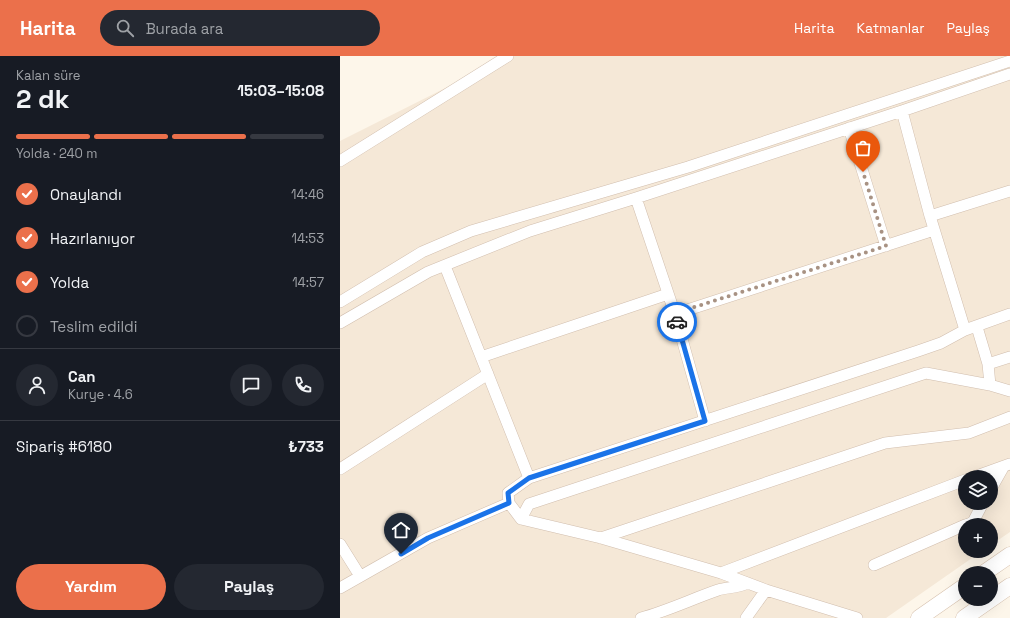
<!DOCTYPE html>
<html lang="tr">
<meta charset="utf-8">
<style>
body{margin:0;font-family:"Space Grotesk",sans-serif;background:#242831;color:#f1f3f6;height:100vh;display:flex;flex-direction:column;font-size:15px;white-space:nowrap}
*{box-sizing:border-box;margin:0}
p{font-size:13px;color:#9ea1a6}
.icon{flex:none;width:22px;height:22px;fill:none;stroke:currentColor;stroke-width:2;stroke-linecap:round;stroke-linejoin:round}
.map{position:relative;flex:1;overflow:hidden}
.side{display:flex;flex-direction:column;background:#171b24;width:340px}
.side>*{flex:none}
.fabs{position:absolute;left:618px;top:414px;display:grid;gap:8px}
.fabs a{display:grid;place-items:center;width:40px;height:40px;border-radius:50%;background:#171b24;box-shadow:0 4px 16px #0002;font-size:20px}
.pin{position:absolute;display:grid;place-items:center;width:34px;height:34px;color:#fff;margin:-41px -17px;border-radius:50% 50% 50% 0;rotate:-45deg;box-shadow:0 0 4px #0007}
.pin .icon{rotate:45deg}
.courier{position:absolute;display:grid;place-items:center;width:40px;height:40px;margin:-20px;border:3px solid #1a73e8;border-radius:50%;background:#fff;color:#222;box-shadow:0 1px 5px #0007}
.headline em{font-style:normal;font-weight:600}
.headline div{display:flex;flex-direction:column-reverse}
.headline{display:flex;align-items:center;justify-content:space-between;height:68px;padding:0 16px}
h1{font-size:26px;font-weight:600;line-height:30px}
.bar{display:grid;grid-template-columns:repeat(4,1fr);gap:6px 4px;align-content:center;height:48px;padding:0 16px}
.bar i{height:5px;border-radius:3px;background:#363941}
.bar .on{background:#eb704b}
.bar p{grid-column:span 4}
.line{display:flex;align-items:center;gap:10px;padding:0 16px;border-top:1px solid #363941}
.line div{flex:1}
.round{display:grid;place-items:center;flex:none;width:42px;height:42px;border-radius:21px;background:#242831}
ol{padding:0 16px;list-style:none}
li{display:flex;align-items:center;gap:12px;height:44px}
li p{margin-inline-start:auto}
li .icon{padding:4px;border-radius:50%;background:#eb704b;color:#fff;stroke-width:4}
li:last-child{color:#9ea1a6}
li i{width:22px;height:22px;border:2px solid #363941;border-radius:50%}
.button{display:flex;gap:8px;margin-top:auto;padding:8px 16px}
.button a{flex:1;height:46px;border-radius:24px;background:#eb704b;color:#fff;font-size:16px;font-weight:600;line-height:46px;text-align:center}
.button a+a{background:#242831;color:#f1f3f6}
header{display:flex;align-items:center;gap:24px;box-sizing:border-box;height:56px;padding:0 20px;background:#eb704b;color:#fff}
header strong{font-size:19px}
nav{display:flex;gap:22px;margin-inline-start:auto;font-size:14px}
.search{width:280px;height:36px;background:#242831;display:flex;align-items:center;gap:10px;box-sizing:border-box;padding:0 14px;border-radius:22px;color:#9ea1a6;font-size:15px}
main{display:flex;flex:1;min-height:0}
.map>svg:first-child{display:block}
.residential{fill:#f5e8d7;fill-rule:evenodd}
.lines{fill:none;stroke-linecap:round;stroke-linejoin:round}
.street-casing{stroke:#d1beae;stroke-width:12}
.secondary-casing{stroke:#d6c0ad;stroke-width:17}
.street{stroke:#fff;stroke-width:11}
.secondary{stroke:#fff;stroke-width:16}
.done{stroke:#a89283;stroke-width:4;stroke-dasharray:0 7.2}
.route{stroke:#1a73e8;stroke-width:5}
</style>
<header>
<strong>Harita</strong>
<div class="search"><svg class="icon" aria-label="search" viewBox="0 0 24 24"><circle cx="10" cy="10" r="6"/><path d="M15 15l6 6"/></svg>Burada ara</div>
<nav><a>Harita</a><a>Katmanlar</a><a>Paylaş</a></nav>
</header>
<main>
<section class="side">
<div class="headline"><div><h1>2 dk</h1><p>Kalan süre</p></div><em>15:03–15:08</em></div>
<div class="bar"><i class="on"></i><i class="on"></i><i class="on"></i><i></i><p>Yolda · 240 m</p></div>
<ol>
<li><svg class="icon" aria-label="check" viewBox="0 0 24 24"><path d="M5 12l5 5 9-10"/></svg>Onaylandı<p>14:46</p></li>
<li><svg class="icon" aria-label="check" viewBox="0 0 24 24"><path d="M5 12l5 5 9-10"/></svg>Hazırlanıyor<p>14:53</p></li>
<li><svg class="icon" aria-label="check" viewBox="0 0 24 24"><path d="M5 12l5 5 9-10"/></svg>Yolda<p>14:57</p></li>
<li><i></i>Teslim edildi</li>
</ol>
<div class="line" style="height:72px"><a class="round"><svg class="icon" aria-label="person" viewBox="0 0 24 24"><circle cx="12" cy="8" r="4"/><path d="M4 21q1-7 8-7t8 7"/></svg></a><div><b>Can</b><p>Kurye · 4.6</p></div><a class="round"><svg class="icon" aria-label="chat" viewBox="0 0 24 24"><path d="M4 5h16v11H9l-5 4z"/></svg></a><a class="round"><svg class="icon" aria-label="phone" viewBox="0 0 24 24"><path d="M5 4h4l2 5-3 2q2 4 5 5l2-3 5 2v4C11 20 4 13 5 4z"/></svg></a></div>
<div class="line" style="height:52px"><div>Sipariş #6180</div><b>₺733</b></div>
<div class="button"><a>Yardım</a><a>Paylaş</a></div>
</section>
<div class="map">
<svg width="670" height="562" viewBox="0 0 670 562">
<rect width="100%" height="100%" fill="#fdf6ea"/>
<!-- residential -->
<path class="residential" d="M169,0H670V476L651,489V469H625V495H642L546,562H0V85ZM625,421H651V447H625Z"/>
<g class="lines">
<defs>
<path id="street" d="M562,55L590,160L625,274
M509,72L546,190
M0,105L168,0
M296,142L335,258L365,365
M590,160L670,135
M105,210L189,422
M0,246L82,196L131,175L348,111L670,5
M335,258L594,174
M0,267L88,216L190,175L296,142L562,55L670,18
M637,271L648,308L650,329
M141,301L328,238
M648,308L670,301
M0,413L148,318
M634,421L670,408
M651,433L664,410
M181,463L169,447L168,437L189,422L578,295L601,287L625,274L670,258
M626,469L633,466L643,447
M261,482L545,387L629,377L670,361
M0,488L20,520
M534,509L625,469
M381,517L625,424
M0,532L88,482L169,447
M301,562C327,555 352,543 378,534C388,531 398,532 408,527
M406,562L426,534
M517,562L426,534L381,517L261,482L181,463L189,448L586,317L650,329L670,335"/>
<path id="secondary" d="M644,517L670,499
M579,562L625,530
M624,562L670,530"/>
</defs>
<!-- street casing -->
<use href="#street" class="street-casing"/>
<!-- secondary casing -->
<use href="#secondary" class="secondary-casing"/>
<!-- street -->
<use href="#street" class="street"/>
<!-- secondary -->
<use href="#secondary" class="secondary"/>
</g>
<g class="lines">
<!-- done -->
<path class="done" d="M337,266L335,258L342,255L546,190L523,116"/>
<!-- route -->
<path class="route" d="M61,498L88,482L169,447L168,437L189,422L365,365L337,266"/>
</g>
</svg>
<div class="fabs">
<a><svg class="icon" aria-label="layers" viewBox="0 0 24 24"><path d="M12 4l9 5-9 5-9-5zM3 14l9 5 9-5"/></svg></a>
<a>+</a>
<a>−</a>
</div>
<div class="pin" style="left:523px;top:116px;background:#ea580c"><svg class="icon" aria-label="bag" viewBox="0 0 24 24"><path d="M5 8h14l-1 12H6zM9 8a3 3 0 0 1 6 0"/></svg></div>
<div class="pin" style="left:61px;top:498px;background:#1f2937"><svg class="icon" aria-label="home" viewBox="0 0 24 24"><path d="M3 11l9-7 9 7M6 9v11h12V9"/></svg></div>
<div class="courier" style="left:337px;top:266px"><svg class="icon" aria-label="car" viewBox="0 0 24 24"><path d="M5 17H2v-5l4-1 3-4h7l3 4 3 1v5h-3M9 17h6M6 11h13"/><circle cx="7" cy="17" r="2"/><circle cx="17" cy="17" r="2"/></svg></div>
</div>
</main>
